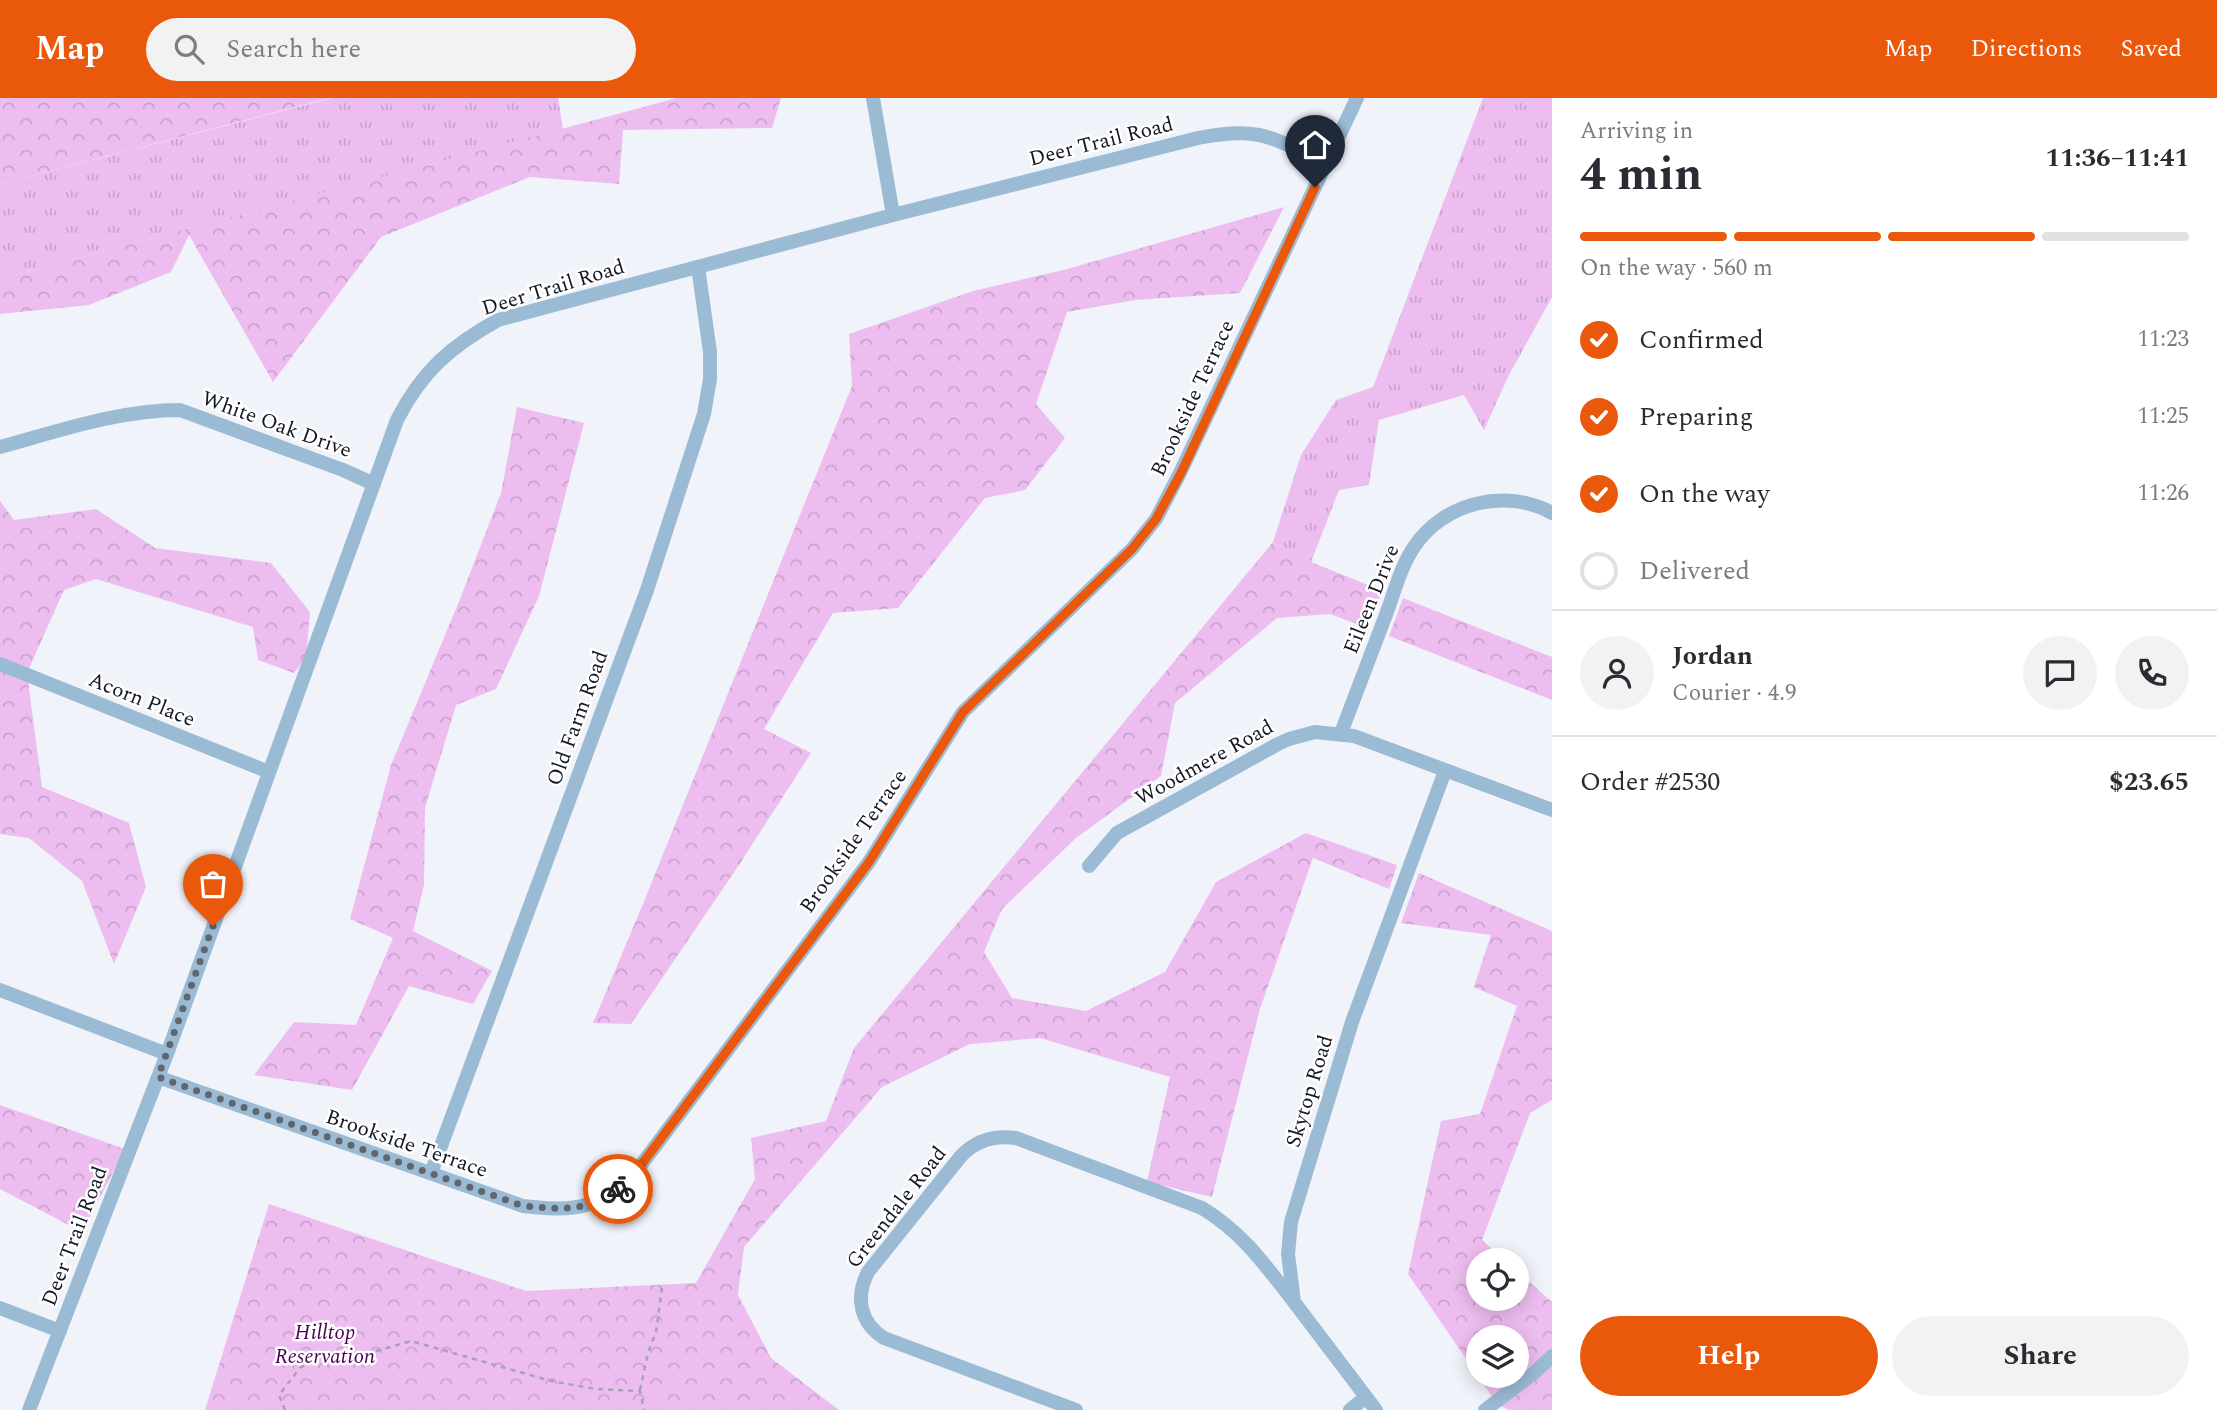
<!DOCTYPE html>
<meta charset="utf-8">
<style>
body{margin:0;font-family:Spectral,serif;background:#f2f2f3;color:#2b2b33;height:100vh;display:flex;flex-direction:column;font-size:26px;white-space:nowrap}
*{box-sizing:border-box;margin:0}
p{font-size:23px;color:#7c7c81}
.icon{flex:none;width:38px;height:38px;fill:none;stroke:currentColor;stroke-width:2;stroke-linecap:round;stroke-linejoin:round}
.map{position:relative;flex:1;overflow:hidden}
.panel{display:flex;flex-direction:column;background:#fff;width:665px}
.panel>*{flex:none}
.tools{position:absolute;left:1466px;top:1150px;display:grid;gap:14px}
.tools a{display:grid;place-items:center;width:63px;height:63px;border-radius:50%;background:#fff;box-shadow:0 4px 18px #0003;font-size:35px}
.pin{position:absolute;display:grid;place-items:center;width:60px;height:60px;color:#fff;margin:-72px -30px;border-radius:50% 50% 50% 0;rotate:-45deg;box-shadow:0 0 7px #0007}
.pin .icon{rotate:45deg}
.courier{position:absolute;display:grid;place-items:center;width:70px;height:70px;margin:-35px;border:5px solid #ea580c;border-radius:50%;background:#fff;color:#222;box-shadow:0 2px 9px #0007}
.head em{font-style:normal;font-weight:700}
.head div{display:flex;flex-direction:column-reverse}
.head{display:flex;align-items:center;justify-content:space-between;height:119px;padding:0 28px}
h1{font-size:46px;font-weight:700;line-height:52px}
.bar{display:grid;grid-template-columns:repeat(4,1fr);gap:10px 7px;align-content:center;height:84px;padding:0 28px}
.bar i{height:9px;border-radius:5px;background:#e1e1e2}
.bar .current{background:#ea580c}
.bar p{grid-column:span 4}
.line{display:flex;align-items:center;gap:18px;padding:0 28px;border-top:2px solid #e1e1e2}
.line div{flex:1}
.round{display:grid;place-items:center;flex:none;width:74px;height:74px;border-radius:37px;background:#f2f2f3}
ol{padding:0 28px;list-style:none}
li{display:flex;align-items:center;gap:21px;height:77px}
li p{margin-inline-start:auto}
li .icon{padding:7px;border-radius:50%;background:#ea580c;color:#fff;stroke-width:4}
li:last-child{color:#7c7c81}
li i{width:38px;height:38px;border:4px solid #e1e1e2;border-radius:50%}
.cta{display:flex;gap:14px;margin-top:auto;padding:14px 28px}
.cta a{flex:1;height:80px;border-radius:42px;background:#ea580c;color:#fff;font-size:28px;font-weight:700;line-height:80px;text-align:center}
.cta a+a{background:#f2f2f3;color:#2b2b33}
header{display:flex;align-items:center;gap:42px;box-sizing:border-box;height:98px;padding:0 35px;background:#ea580c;color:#fff}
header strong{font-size:33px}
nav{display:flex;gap:38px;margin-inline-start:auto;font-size:24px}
.search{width:490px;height:63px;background:#f2f2f3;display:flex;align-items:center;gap:18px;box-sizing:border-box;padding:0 24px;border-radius:38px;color:#7c7c81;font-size:26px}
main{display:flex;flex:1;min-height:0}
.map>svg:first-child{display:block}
.grass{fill:url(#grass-tufts)}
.forest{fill:url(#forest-crowns);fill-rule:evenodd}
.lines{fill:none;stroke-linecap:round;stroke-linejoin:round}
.path{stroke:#a3a6ae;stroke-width:2.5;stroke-dasharray:5 5;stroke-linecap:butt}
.street{stroke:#9bbbd4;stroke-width:14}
.done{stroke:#61656e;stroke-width:7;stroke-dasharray:0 12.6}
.route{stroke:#ea580c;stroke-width:9}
.labels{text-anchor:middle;stroke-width:5;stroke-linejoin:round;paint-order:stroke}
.street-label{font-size:21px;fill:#141823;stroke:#fff}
.park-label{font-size:21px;font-style:italic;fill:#4c0053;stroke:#fff}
</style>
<header>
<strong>Map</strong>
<div class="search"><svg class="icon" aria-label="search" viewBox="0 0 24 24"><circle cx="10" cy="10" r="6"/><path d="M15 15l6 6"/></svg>Search here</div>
<nav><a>Map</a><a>Directions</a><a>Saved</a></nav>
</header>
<main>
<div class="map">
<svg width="1552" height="1312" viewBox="0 0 1552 1312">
<defs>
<pattern id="grass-tufts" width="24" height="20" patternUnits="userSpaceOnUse" patternTransform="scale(1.75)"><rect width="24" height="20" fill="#edbdf0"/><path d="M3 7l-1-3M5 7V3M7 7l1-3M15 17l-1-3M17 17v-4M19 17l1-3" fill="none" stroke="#caa2ce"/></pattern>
<pattern id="forest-crowns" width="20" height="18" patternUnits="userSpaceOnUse" patternTransform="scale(1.75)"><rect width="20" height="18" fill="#edbdf0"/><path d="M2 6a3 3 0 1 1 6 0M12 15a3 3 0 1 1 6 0" fill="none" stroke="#caa2ce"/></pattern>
</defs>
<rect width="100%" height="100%" fill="#f1f3fa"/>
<!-- grass -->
<path class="grass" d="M332,0H558L563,31L0,181V86Z
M1483,0H1552V199L1509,277L1484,332L1464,297L1379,322L1369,387L1339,392L1311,464L1273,444L1301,357L1336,302L1373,289Z"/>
<!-- forest -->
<path class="forest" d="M0,0H330L0,86Z
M677,0H781L772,30L623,32L619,86L530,79L381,139L273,284L189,137L171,174L89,207L0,216V181Z
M1284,109L1240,195L1135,202L1067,214L1036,306L1065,340L1025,392L985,400L898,510L833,515L764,631L811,655L739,767L631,926L593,925L645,801L852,288L849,236L973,193L1067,171Z
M517,309L584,325L539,498L496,591L456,607L425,710L424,787L413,833L492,873L473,906L409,888L352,992L254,977L294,924L356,927L393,840L350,821L391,667L460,501L501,395Z
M0,403L14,422L96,411L155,450L271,465L310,514L306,559L294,575L258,562L253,529L96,481L64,492L27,575L42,689L129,725L146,789L114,866L82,783L29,740L0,736Z
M1273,444L1311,464L1383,493L1365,529L1330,516L1277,520L1175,605L1161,678L1076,740L1002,811L984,854L1012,900L1086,913L1165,874L1216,784L1306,735L1397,767L1389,791L1313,760L1260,911L1212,1099L1147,1084L1170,979L1040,940L970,946L882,989L744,1149L738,1197L771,1260L839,1312H205L269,1106L526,1193L696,1185L755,1081L751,1040L826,1023L854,950Z
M1403,500L1552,559V602L1389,538Z
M1419,775L1552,833V1002L1530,1015L1482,1142L1504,1162H1479V1200H1517V1173L1552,1204V1312H1509L1497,1306L1408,1176L1441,1023L1480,1016L1517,908L1474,889L1491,837L1401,825ZM1479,1239H1517V1278H1479Z
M0,1007L125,1051L82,1134L0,1091Z"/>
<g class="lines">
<!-- path -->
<path class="path" d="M640,1292L648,1255L656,1234L662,1190
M285,1312L279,1297L300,1270L320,1258L366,1256L411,1243L551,1283L596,1291L640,1293L644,1312"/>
<!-- street -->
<path class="street" d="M873,0L893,117
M0,349C59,333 119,312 180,312L343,372L374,386
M0,566L269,674
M1341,635C1356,595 1372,554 1387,514C1395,492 1401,468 1414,449C1443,405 1505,389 1552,415
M1089,768L1117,735L1278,646L1289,641L1315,634L1354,638L1552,712
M0,892L167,956
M158,979L523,1108C572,1113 588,1113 629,1083L869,764L963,614L1132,451L1156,421L1180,375L1357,0
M431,1075L647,492L704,316L710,281V254L698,169
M0,1210L60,1233
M29,1312L167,956L397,322C422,273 451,248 498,222L893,117L1198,40C1260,28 1272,39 1326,66
M1076,1312L884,1240C860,1225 855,1199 868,1174L961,1058C976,1042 994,1037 1016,1040L1202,1110C1243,1135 1265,1167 1294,1204
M1350,1312L1366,1299
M1376,1312L1294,1204L1288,1156L1291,1124L1352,924L1445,673
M1485,1312L1534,1275L1552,1258"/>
</g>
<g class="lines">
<!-- done -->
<path class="done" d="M213,828L158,979L523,1108C562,1111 584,1115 618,1091"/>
<!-- route -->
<path class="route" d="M618,1091L629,1083L869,764L963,614L1132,451L1156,421L1181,375L1315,89"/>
</g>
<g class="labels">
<!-- street labels -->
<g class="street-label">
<text transform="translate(1101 43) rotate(-14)" y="7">Deer Trail Road</text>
<text transform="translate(553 189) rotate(-17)" y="7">Deer Trail Road</text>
<text transform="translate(1192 300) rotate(-65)" y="7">Brookside Terrace</text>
<text transform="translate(277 326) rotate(20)" y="7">White Oak Drive</text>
<text transform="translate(1371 501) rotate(-68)" y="7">Eileen Drive</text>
<text transform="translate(142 601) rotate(22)" y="7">Acorn Place</text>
<text transform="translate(577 620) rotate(-70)" y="7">Old Farm Road</text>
<text transform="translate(1204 664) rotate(-29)" y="7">Woodmere Road</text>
<text transform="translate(853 743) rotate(-55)" y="7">Brookside Terrace</text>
<text transform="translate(1309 993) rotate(-73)" y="7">Skytop Road</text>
<text transform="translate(407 1045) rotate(19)" y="7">Brookside Terrace</text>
<text transform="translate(896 1109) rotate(-52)" y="7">Greendale Road</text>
<text transform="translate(74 1138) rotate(-69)" y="7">Deer Trail Road</text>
</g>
<!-- park labels -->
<g class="park-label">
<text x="325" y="1241">Hilltop<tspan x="325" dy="24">Reservation</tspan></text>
</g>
</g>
</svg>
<div class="tools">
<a><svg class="icon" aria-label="locate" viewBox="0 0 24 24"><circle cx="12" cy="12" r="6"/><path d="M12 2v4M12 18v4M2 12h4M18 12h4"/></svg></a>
<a><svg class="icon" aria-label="layers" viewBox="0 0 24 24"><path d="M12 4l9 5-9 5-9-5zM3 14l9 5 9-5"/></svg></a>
</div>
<div class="pin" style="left:213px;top:828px;background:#ea580c"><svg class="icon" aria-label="bag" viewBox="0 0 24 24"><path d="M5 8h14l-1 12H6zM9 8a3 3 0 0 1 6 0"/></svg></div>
<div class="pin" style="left:1315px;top:89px;background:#1f2937"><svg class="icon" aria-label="home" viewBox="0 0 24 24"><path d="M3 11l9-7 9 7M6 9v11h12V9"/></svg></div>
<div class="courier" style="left:618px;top:1091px"><svg class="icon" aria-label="bike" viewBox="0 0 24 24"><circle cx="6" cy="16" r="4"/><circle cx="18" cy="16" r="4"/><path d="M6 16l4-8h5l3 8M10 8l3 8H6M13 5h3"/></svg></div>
</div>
<section class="panel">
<div class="head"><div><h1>4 min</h1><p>Arriving in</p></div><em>11:36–11:41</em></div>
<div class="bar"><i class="current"></i><i class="current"></i><i class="current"></i><i></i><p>On the way · 560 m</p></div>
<ol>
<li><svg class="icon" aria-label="check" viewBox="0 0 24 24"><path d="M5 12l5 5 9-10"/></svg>Confirmed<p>11:23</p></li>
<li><svg class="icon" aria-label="check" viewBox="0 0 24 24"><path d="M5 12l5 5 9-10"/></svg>Preparing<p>11:25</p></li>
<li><svg class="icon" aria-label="check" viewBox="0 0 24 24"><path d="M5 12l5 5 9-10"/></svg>On the way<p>11:26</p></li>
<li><i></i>Delivered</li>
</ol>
<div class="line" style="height:126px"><a class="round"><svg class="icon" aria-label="person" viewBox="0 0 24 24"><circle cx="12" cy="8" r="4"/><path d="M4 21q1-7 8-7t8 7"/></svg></a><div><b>Jordan</b><p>Courier · 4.9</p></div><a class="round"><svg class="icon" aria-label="chat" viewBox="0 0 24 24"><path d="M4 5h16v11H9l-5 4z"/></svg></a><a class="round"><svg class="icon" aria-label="phone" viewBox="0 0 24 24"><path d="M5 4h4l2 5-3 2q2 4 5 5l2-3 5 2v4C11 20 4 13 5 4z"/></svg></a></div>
<div class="line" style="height:91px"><div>Order #2530</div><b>$23.65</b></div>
<div class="cta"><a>Help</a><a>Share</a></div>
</section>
</main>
